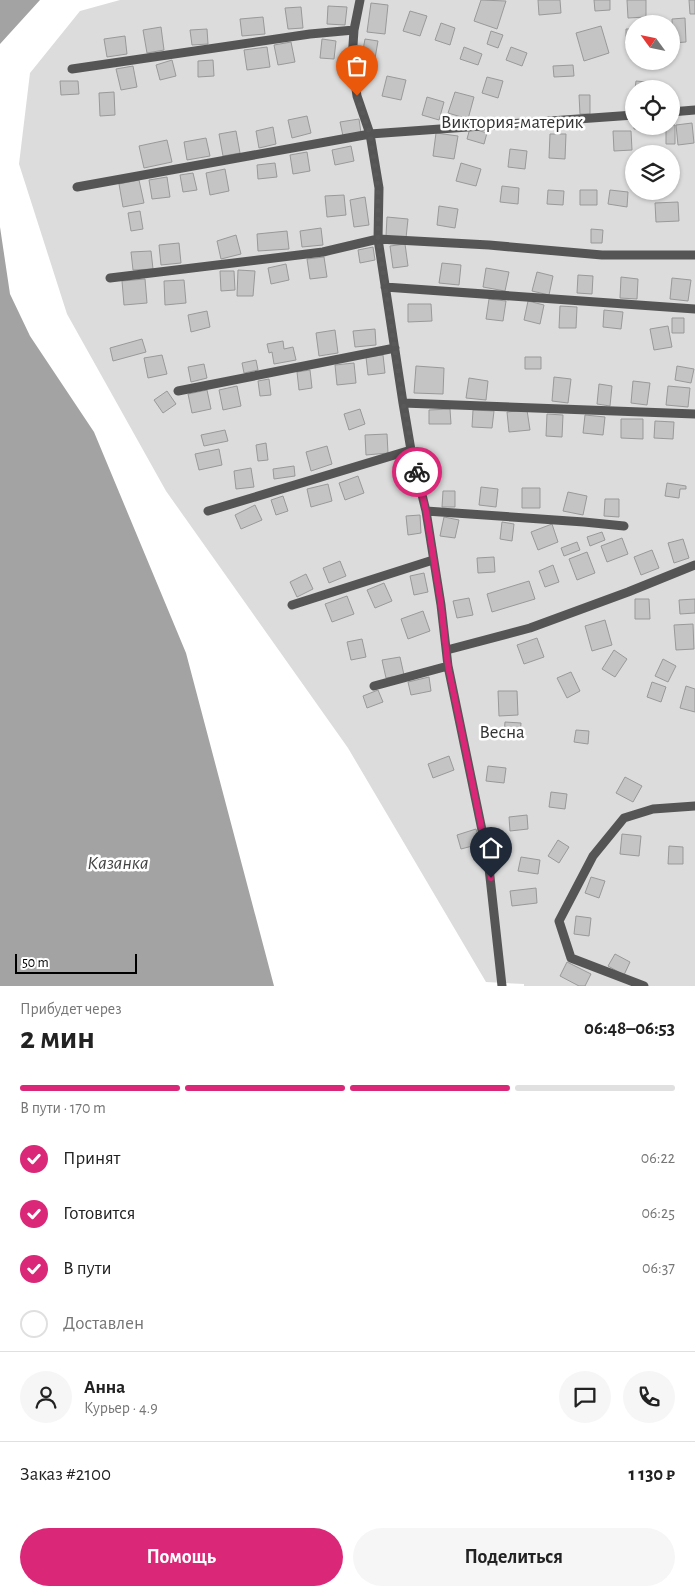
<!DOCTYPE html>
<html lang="ru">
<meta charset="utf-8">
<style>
body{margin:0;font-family:"Alegreya Sans",sans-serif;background:#f6f6f6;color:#222;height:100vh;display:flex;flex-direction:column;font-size:19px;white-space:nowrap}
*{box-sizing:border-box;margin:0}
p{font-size:16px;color:#767676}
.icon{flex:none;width:28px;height:28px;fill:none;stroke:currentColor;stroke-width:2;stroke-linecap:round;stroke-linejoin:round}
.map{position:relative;height:986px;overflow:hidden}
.sheet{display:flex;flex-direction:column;background:#fff;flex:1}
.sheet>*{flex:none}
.needle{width:32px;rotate:303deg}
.buttons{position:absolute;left:625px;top:15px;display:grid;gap:10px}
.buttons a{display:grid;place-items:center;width:55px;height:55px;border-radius:50%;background:#fff;box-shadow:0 1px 4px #0004;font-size:25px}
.scale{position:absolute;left:15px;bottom:12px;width:122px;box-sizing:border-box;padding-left:5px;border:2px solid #000;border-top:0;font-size:14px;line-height:18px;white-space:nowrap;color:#000;-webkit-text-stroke:4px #fff;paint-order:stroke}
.pin{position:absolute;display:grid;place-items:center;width:42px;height:42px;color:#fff;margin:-51px -21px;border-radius:50% 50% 50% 0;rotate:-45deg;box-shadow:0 0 5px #0007}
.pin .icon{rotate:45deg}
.courier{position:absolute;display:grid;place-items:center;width:50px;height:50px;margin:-25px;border:4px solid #db2777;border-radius:50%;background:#fff;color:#222;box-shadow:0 1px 6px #0007}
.overview em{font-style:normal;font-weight:700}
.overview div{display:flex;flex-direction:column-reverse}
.overview{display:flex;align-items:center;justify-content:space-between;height:85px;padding:0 20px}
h1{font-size:32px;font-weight:700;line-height:38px}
.bar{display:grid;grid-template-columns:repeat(4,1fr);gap:8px 5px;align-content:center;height:60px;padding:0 20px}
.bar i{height:6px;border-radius:4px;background:#e0e0e0}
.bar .selected{background:#db2777}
.bar p{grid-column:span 4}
.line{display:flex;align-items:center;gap:12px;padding:0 20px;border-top:1px solid #e0e0e0}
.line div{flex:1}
.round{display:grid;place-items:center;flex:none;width:52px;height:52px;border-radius:26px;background:#f6f6f6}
ol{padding:0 20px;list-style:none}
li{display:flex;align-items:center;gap:15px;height:55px}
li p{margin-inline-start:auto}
li .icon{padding:5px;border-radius:50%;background:#db2777;color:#fff;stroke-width:4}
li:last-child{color:#767676}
li i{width:28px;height:28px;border:2px solid #e0e0e0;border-radius:50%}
.cta{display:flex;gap:10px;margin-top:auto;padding:10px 20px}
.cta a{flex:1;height:58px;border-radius:30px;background:#db2777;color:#fff;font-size:20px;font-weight:700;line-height:58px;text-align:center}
.cta a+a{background:#f6f6f6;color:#222}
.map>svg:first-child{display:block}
.green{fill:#dcdcdc;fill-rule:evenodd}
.water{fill:#a3a3a3}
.building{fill:#c4c4c4;stroke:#999}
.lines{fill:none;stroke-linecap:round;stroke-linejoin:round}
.lane{stroke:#555;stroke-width:9}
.done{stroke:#595959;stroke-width:5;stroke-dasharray:0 9}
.route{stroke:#db2777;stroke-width:6}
.labels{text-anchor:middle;stroke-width:5;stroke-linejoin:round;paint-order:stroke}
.park-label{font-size:19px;fill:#333;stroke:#fff}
.water-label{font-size:20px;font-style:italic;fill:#444;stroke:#fff}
</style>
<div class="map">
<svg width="695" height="986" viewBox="0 0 695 986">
<rect width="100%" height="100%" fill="#fff"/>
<!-- green -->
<path class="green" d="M120,0H695V986H524V984L486,982L348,748L166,491L67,314L19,164L30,73L80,11ZM634,24H671V61H634ZM634,89H671V126H634ZM634,154H671V191H634Z"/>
<!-- water -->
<path class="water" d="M0,0H40L0,44Z
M0,227L10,294L30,336L94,432L186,653L274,986H0Z"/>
<!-- building -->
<path class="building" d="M481,0L506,1L497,29L474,21Z
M538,0H560L561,13L539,15Z
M594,0H610V10L595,11Z
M627,0H646V17L628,18Z
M689,0H695V14H690Z
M371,3L388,5L385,34L367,32Z
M328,6L347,7L345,25L327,24Z
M301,7L303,28L288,29L285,8Z
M410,11L427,16L420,36L403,31Z
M263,17L265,34L242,36L240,19Z
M685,18L686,42L673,43L672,19Z
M441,23L455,28L450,45L435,40Z
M601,26L609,53L584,61L576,33Z
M161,27L164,50L147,53L143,30Z
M207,29L208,44L192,45L190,30Z
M626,29H634V45H626Z
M491,31L503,35L498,48L487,44Z
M125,36L127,54L107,57L104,39Z
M322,39L336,41L334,59L320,58Z
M365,39L378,41L374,64L361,61Z
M291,42L295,62L278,65L274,45Z
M267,47L270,67L247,70L244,50Z
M464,47L482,54L478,65L460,59Z
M511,47L527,53L522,66L506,60Z
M172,60L176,76L160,80L156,65Z
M213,60L214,76L198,77V61Z
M573,65L574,76L554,77L553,66Z
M133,66L137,87L121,90L116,69Z
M387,76L406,80L401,100L382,96Z
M487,77L503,81L498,98L482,93Z
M60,81H78L79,94L61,95Z
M636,81L658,83L657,89H635Z
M114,92L115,115L100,116L99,93Z
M455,92L474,97L468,119L448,113Z
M579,95H590V114H580Z
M427,97L444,102L439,120L422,115Z
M307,116L311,133L292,138L288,120Z
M359,119L361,133L343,136L340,122Z
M692,123L694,143L678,145L676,125Z
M671,125H675V144H666V126Z
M634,126H651V128L634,129Z
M273,127L276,144L259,148L256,131Z
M470,128L487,133L484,144L467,139Z
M236,131L240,153L223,156L219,134Z
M613,131H631L632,150L614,151Z
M436,133L458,136L454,159L433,156Z
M550,134H566L565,159L549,158Z
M206,138L210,156L187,160L184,142Z
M167,140L172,162L144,168L139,146Z
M351,146L354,161L335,165L332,150Z
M510,149L527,151L525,169L508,167Z
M307,152L310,171L293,174L290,155Z
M275,163L277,177L258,179L257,165Z
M461,163L481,169L476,186L456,181Z
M225,169L229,191L210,195L206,173Z
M193,173L197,190L183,192L180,175Z
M167,177L170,197L152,199L149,180Z
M139,180L144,203L123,207L119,184Z
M502,186L519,188L518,204L500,202Z
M548,190L564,191L563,205L547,204Z
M580,190H597V205H580Z
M610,190L628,192L627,207L608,204Z
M344,195L346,215L327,217L325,196Z
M365,197L369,225L354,227L350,200Z
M678,202L679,221L656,222L655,203Z
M439,206L458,209L455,228L437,225Z
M140,211L143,229L131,231L128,213Z
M387,217L408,219L406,238L386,236Z
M321,228L323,245L302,247L300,231Z
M591,229L603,230L602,243H591Z
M287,231L289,249L258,251L257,234Z
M236,235L241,254L221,259L217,241Z
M179,243L181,263L161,265L159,245Z
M405,244L408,266L393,268L390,246Z
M373,247L375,260L360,263L358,250Z
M151,251L153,269L133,270L131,252Z
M324,257L327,277L310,279L307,259Z
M442,263L461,265L459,285L439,283Z
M286,264L289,280L271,284L268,268Z
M486,268L509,272L505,291L483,287Z
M238,270L255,271L253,296H237Z
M220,271H234L235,290L221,291Z
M537,272L553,276L549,295L532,291Z
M578,275L593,276L592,294L577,293Z
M621,277L638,279L637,299L620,298Z
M672,278L691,280L688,301L670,299Z
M145,279L147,303L124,305L122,281Z
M184,280L186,303L165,305L164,281Z
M489,299L506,301L503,321L486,319Z
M528,301L544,305L540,324L524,320Z
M408,304H431L432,321L408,322Z
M560,306L577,307L576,328H559Z
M604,310L623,312L621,329L603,327Z
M207,311L210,327L191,332L188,315Z
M672,318H684V333H672Z
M668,326L672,347L654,350L650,329Z
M375,329L376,345L355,347L353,331Z
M335,330L338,353L319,356L316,333Z
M142,339L146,352L113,361L110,348Z
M283,341L284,349L293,347L296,360L274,364L272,352L269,353L267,344Z
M162,355L167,374L148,378L144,358Z
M383,355L385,373L368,375L366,357Z
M525,357H541V369H525Z
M256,360L258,370L244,373L242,363Z
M354,363L356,383L337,385L335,365Z
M204,364L207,378L191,382L188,367Z
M416,366L444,368L443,394L414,393Z
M677,366L694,369L691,383L675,380Z
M310,370L312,388L299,390L297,372Z
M554,377L571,379L568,403L552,401Z
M469,378L488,381L486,400L466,398Z
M269,379L271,395L260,396L258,381Z
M633,381L650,383L647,405L631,403Z
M599,384L612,386L610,406L597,404Z
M237,386L241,406L223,410L219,390Z
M668,386L690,388L688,407L666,405Z
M207,390L211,409L192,413L188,394Z
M167,391L176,404L163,413L154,400Z
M360,409L365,424L349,430L344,414Z
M450,409L451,424H429V410Z
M473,410L494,411L492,428L472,427Z
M527,410L530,430L509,432L507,412Z
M547,414L563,415L562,437L546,436Z
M585,415L605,417L603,435L583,433Z
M621,419H643V439L621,438Z
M655,421L674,422L673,439L654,438Z
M225,430L228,441L204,446L201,435Z
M387,434L388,453L366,455L365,435Z
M266,443L268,460L258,461L256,445Z
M327,446L332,464L311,471L306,452Z
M219,449L222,465L199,470L195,454Z
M294,466L295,476L274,479L273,469Z
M251,468L254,487L236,489L234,471Z
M413,468L414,485L397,486L396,469Z
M358,476L364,493L345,500L339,483Z
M667,483L686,486V489H680L679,498L665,496Z
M328,484L332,501L311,507L307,489Z
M481,487L498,489L496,507L479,505Z
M522,488H540V508H522Z
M443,491H455V507H442Z
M568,492L587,496L583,515L563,511Z
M283,496L288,511L276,515L271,500Z
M605,499H619V517L604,516Z
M255,505L262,520L241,529L235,515Z
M420,515L421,533L408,535L406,516Z
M444,517L459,520L455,538L440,536Z
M502,522L514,524L512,541L500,539Z
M552,524L558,542L538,550L531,532Z
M602,532L605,540L590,546L587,537Z
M622,538L628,554L607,562L601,546Z
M683,539L689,558L674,563L668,543Z
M577,542L580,550L564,556L561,548Z
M652,550L659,568L641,575L634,557Z
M587,552L595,573L577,580L569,559Z
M494,557L495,572L478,573L477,558Z
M340,561L346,576L329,583L323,568Z
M553,565L559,582L545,587L539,571Z
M424,573L428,592L414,595L410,576Z
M306,574L313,589L297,597L290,582Z
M529,581L535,599L492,612L487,594Z
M384,583L392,601L375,608L367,590Z
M347,596L354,614L332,622L325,604Z
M469,598L473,615L457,618L453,601Z
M635,599H649L650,619H635Z
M695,599V613L680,614L679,600Z
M423,611L430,631L408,639L401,619Z
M605,620L612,645L592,651L585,626Z
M693,624L694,649L676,650L674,625Z
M537,638L544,657L524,664L517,645Z
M362,639L366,657L351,660L347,642Z
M614,650L627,659L615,677L602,669Z
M400,657L404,675L386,678L382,660Z
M663,659L676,666L668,682L655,676Z
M571,672L580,691L567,698L557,678Z
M429,677L431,691L411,695L408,682Z
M652,682L666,687L661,702L647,697Z
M686,686L695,689V712L680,708Z
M378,690L383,702L367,708L363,696Z
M498,691H517L518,715L499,716Z
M505,722L521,723L520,737L504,735Z
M576,730L589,731L588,744L574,742Z
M449,756L454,770L433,778L428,764Z
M488,766L506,768L504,783L486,781Z
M625,777L642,786L633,802L616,793Z
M551,792L567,794L565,809L549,807Z
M527,815L528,829L510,831L509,817Z
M476,829L480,844L461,849L457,835Z
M622,834L641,836L639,856L620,854Z
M558,840L569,847L559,863L548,856Z
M669,846L683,847V864H668Z
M521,857L540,860L538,874L518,871Z
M591,877L605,881L599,898L585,893Z
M536,888L537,903L512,906L510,891Z
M576,916L591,918L589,936L574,934Z
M615,954L630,962L624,975L608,966Z
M567,962L591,974L585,986H579L560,976Z"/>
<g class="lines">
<!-- lane -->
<path class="lane" d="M360,0L354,30L352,60L357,96L370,134L379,188L378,239L403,403L411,450L426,511L441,605L448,666L488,859L502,986
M72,69L310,34L354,30
M671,112L695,110
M77,187L370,134L634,115
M110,278L323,252L378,239L489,245L602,255H695
M385,287L695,309
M178,391L395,348
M403,403L695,414
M208,511L411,450
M426,511L584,522L624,526
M292,605L433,560
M447,650L530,628L628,592L695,565
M374,686L448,666
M644,986L571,958L559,921L593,856L624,818L653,809L695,806"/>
</g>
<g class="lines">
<!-- done -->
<path class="done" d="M357,96L370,134L378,188V239L403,403L417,472"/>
<!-- route -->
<path class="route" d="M417,472L426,511L441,605L448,666L488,859L491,878"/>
</g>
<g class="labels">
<!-- park labels -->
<g class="park-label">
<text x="512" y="128">Виктория-материк</text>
<text x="502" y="738">Весна</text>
</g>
<!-- water labels -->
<g class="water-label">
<text x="118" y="869">Казанка</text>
</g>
</g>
</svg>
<div class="buttons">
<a><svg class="needle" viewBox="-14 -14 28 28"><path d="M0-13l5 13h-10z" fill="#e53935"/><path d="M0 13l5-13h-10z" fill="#767676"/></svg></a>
<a><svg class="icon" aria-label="locate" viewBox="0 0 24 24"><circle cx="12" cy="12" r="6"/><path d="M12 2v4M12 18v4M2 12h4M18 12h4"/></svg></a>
<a><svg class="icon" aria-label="layers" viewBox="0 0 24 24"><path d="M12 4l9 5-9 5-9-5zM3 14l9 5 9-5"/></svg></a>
</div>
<div class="scale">50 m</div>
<div class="pin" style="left:357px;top:96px;background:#ea580c"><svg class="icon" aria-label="bag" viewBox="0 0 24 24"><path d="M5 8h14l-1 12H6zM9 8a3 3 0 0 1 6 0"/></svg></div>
<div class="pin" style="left:491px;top:878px;background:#1f2937"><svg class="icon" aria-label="home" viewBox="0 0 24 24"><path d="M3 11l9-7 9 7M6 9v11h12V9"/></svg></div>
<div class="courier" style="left:417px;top:472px"><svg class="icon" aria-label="bike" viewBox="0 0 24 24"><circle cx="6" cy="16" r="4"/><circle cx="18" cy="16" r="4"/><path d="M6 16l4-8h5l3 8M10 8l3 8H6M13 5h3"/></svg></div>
</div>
<section class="sheet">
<div class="overview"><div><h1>2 мин</h1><p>Прибудет через</p></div><em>06:48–06:53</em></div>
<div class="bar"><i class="selected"></i><i class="selected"></i><i class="selected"></i><i></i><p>В пути · 170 m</p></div>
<ol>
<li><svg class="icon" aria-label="check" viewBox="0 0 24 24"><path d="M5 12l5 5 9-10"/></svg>Принят<p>06:22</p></li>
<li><svg class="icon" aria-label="check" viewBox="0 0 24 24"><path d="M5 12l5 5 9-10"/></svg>Готовится<p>06:25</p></li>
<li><svg class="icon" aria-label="check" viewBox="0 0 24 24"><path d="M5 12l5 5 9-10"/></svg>В пути<p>06:37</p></li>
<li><i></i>Доставлен</li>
</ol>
<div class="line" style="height:90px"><a class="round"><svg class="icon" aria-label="person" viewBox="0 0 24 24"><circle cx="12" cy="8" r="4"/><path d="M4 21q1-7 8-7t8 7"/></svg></a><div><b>Анна</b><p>Курьер · 4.9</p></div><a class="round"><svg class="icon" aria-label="chat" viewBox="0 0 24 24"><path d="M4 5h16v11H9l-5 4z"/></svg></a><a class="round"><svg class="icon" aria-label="phone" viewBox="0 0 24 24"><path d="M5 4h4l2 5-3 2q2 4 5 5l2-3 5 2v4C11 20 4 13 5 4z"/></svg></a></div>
<div class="line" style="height:65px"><div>Заказ #2100</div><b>1 130 ₽</b></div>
<div class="cta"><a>Помощь</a><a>Поделиться</a></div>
</section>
